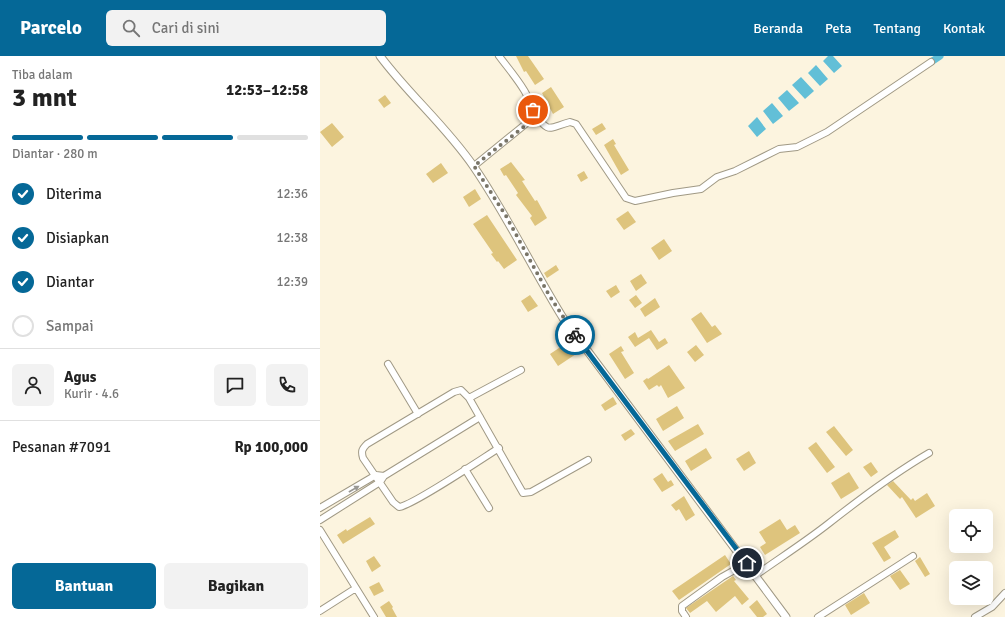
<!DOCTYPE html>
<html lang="id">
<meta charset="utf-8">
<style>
body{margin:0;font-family:Signika,sans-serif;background:#f2f2f2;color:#222;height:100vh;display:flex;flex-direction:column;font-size:15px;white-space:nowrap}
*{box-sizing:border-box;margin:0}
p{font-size:13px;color:#767676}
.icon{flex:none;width:22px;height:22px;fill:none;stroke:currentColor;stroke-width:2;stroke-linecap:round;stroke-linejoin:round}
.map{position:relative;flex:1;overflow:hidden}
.side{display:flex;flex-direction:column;background:#fff;width:320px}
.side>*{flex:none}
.controls{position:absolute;left:629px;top:453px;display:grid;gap:8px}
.controls a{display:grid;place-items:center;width:44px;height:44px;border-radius:6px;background:#fff;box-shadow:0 4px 16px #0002;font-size:20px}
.pin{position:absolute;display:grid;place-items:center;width:34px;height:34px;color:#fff;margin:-17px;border:2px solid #fff;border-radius:50%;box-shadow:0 1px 4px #0007}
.courier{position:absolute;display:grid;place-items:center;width:40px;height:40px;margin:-20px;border:3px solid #056897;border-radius:50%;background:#fff;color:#222;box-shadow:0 1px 5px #0007}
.headline em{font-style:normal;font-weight:800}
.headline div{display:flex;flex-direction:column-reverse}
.headline{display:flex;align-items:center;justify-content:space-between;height:68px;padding:0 12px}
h1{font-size:26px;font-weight:800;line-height:30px}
.bar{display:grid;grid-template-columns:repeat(4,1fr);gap:6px 4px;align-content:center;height:48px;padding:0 12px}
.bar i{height:5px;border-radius:3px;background:#e0e0e0}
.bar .active{background:#056897}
.bar p{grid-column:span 4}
.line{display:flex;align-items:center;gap:10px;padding:0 12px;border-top:1px solid #e0e0e0}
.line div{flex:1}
.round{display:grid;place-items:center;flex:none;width:42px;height:42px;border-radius:6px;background:#f2f2f2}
ol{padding:0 12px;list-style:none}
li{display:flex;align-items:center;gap:12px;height:44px}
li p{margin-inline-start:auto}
li .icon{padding:4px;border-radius:50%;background:#056897;color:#fff;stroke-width:4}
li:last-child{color:#767676}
li i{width:22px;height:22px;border:2px solid #e0e0e0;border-radius:50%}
.primary-button{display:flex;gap:8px;margin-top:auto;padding:8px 12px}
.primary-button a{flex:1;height:46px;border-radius:6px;background:#056897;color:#fff;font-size:16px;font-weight:800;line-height:46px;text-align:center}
.primary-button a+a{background:#f2f2f2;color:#222}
header{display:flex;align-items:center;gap:24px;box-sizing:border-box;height:56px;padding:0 20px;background:#056897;color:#fff}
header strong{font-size:19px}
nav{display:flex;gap:22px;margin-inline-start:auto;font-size:14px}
.search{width:280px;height:36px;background:#f2f2f2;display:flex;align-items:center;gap:10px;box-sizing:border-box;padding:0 14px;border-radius:6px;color:#767676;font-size:15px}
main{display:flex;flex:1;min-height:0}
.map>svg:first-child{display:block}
.water{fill:#62bfd7}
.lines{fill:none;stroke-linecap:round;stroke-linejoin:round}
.canal{stroke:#62bfd7;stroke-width:7}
.building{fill:#dec47d}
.minor-casing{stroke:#a09985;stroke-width:8}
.tertiary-casing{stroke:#a09985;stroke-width:9}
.minor{stroke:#fff;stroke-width:6}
.tertiary{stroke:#fff;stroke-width:7}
.oneway{fill:#999894}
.done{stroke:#797568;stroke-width:4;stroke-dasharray:0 7.2}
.route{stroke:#056897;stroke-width:5}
</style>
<header>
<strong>Parcelo</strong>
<div class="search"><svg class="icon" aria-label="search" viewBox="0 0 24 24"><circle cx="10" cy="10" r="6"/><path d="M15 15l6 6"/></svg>Cari di sini</div>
<nav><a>Beranda</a><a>Peta</a><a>Tentang</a><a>Kontak</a></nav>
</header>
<main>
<section class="side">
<div class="headline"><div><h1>3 mnt</h1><p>Tiba dalam</p></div><em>12:53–12:58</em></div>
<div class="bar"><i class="active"></i><i class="active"></i><i class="active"></i><i></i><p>Diantar · 280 m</p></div>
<ol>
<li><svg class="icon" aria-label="check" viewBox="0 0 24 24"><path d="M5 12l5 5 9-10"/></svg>Diterima<p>12:36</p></li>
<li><svg class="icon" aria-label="check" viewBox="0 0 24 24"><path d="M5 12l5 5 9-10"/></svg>Disiapkan<p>12:38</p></li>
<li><svg class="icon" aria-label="check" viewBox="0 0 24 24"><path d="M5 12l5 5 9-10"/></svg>Diantar<p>12:39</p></li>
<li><i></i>Sampai</li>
</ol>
<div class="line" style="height:72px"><a class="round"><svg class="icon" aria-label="person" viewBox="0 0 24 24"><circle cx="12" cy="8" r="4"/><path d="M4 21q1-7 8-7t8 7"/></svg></a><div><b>Agus</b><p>Kurir · 4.6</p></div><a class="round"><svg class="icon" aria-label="chat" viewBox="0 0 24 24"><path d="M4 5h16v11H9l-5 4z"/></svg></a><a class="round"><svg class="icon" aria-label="phone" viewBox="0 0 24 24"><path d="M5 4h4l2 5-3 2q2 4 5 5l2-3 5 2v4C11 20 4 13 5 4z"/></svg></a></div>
<div class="line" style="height:52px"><div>Pesanan #7091</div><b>Rp 100,000</b></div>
<div class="primary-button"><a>Bantuan</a><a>Bagikan</a></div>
</section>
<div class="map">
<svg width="685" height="561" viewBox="0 0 685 561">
<rect width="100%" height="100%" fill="#fcf4df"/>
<!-- water -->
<path class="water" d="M508,0H513L522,10L514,17L503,5Z
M496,9L508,23L500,30L488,17Z
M481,21L494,35L485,43L472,29Z
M467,34L479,47L469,55L458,42Z
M452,47L463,60L453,68L443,55Z
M437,61L446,73L437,81L428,70Z"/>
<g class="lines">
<!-- canal -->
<path class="canal" d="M611,6L620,0"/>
</g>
<!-- building -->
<path class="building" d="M196,0H208L224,23L215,29L206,15L204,16Z
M231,31L244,51L233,58L222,37Z
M65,39L71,47L64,52L58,44Z
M12,67L24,81L12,91L0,76Z
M282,67L286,73L276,79L272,73Z
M293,83L296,88L294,89L309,114L301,119L284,89Z
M191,106L205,124L202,125L215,145L217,144L227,162L215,170L210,162L212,160L196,139L198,137L186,119L184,120L180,113Z
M121,107L128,117L113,127L106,118Z
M264,115L268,122L261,126L257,119Z
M155,133L161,143L149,151L143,141Z
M308,155L316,166L304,174L296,163Z
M167,159L197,204L184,213L178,205L177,206L171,198L173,197L153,168Z
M344,183L352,195L339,204L331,192Z
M236,209L239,214L227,222L224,217Z
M321,218L327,227L316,235L310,225Z
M296,229L300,236L291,242L286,235Z
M210,239L218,250L208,256L201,245Z
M316,239L322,247L315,252L309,244Z
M335,242L340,251L325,261L320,253Z
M381,256L392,271L395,269L402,278L387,287L371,263Z
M331,274L339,286L345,282L348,287L337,294L329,282L315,291L308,281L315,276L318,282Z
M248,286L256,298L238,310L230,298Z
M376,289L384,299L375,306L367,296Z
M301,290L304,295L301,296L314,317L305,323L289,298Z
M349,309L365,332L348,342L341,329L339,331L337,329L329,334L323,325L327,322L328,323Z
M293,341L297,348L285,355L281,349Z
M357,350L364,362L343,375L336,363Z
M378,368L384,378L355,395L348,385Z
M514,370L533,394L526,400L506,376Z
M311,373L315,378L305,385L301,379Z
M496,386L515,411L507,417L488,392Z
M386,392L392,402L371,415L365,405Z
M429,395L436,407L424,415L416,403Z
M551,406L558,416L551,421L543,411Z
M529,416L539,432L521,443L511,427Z
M342,417L348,426L351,424L354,429L342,436L333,423Z
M573,425L591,444L593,442L595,445L607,437L615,450L596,462L582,441L580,443L567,429Z
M364,440L375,459L366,465L359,453L356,455L351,449Z
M50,461L55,468L23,488L17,479L26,473L27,475Z
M460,463L467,474L475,469L480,477L445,499L440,491L446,487L439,476Z
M575,474L579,481L564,491L571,502L564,506L552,487Z
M405,499L411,508L359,544L352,535Z
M54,500L61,510L52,516L46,505Z
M600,501L610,518L605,521L595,505Z
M580,514L590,528L580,534L570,520Z
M413,520L416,524L414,525L429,543L422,549L415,540L396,556L387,545L370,557L366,552Z
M59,526L64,535L54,540L49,531Z
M544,537L550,547L531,559L525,549Z
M437,544L447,558L443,561H437L429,551Z
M69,545L73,551L72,552L77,561H66L60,551Z"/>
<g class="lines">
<defs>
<path id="minor" d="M214,58C230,78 228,72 250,66L256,68L306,142L315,145L353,137L381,133L397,121L415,115L459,93L477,91L507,76L611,6
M154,110L213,62C215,42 190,15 179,0
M68,308L98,358
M149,342L201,314
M179,392C163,402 92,450 79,451L73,446L43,402C41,395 42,393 47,388L134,336L141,334L149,342L203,437L211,436L268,404
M145,413L169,452
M64,420L160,361
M0,452L56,419L64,420L60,426L0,464
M0,474L54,561
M436,519C460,502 485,486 508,468C541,442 573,418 609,397
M0,555L36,532
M366,561L362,555V550L402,521L427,507
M498,561L593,500
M655,561L672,551L685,537"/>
<path id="tertiary" d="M60,0C89,39 126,70 154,111C187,159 212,212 243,262L466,561"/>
</defs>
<!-- minor casing -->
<use href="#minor" class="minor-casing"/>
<!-- tertiary casing -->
<use href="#tertiary" class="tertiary-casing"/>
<!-- minor -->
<use href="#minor" class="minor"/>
<!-- tertiary -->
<use href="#tertiary" class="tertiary"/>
</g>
<!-- one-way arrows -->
<defs><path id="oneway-solid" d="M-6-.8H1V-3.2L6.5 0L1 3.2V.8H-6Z"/></defs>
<use class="oneway" href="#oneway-solid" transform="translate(34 433) rotate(-30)"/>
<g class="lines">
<!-- done -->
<path class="done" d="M213,54V62L210,66L154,110L186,160L229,239L255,279"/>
<!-- route -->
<path class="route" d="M255,279L427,507"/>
</g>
</svg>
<div class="controls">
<a><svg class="icon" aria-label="locate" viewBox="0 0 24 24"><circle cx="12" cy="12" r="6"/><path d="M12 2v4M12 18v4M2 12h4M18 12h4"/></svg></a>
<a><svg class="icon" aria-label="layers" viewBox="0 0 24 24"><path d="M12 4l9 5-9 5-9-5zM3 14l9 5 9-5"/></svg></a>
</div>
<div class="pin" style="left:213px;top:54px;background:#ea580c"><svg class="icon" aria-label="bag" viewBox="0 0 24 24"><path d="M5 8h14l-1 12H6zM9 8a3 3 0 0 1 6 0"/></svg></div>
<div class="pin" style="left:427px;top:507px;background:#1f2937"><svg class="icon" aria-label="home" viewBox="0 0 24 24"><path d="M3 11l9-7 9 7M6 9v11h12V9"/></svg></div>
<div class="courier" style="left:255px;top:279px"><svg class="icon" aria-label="bike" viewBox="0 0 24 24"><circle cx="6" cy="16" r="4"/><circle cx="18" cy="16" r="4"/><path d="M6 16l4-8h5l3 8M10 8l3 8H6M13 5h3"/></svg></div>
</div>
</main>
